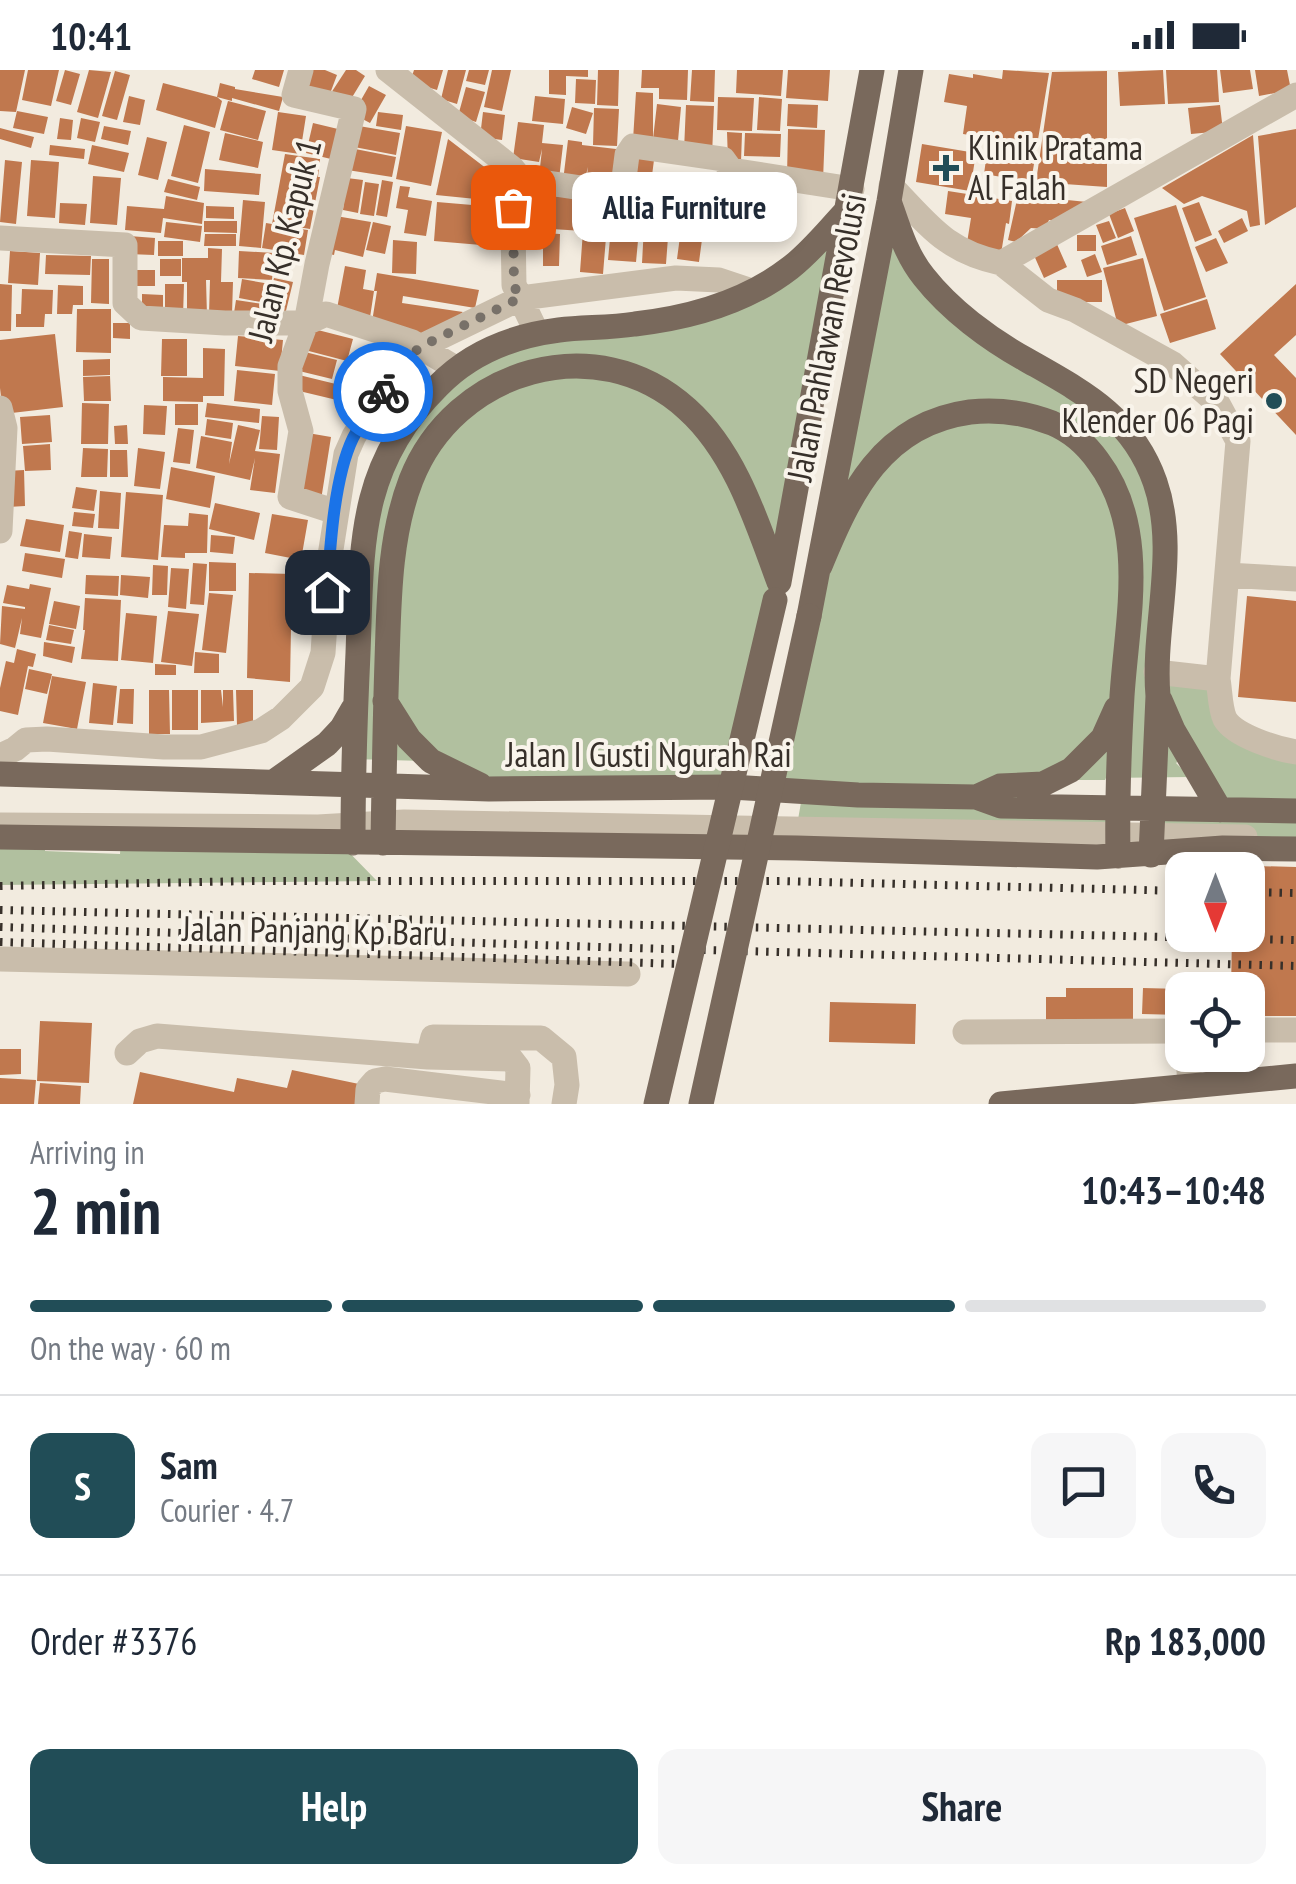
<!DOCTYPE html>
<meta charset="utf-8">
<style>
body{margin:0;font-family:"PT Sans Narrow",sans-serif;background:#f6f6f7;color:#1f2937;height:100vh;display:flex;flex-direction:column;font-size:38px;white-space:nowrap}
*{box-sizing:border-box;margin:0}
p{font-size:32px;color:#747a83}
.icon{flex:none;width:55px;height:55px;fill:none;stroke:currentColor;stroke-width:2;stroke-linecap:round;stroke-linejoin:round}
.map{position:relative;height:1034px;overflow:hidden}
.panel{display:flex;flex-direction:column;background:#fff;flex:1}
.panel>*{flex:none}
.needle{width:65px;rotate:180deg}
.controls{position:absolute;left:1165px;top:782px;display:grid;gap:20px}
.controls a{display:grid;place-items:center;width:100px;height:100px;border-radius:20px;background:#fff;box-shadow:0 5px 15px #0003;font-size:50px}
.pin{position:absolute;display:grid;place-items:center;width:85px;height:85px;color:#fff;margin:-42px;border-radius:20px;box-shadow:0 5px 15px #0006}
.courier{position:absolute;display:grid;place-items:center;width:100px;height:100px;margin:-50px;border:8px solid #1a73e8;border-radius:50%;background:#fff;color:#222;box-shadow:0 2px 12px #0007}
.bubble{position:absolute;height:70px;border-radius:20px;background:#fff;box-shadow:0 5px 15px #0003;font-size:32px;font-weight:700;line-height:70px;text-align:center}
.headline em{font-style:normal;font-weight:700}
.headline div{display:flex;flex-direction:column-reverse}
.headline{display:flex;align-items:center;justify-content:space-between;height:170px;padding:0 30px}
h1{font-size:65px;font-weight:700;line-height:75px}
.bar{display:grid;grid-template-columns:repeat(4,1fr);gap:15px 10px;align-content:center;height:120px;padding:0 30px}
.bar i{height:12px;border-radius:8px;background:#e0e1e3}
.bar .current{background:#214d57}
.bar p{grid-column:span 4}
.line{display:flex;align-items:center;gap:25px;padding:0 30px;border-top:2px solid #e0e1e3}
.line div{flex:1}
.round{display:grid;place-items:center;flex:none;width:105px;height:105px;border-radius:20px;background:#f6f6f7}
.button{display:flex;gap:20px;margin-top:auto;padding:20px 30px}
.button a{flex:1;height:115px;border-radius:20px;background:#214d57;color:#fff;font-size:40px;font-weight:700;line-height:115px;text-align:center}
.button a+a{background:#f6f6f7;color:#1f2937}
.status{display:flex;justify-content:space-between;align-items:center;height:70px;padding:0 50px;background:#fff;direction:ltr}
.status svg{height:28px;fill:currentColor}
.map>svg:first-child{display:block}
.green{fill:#b1c09f}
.building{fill:#c0784e}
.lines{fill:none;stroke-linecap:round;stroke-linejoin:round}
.minor{stroke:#c9bdab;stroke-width:25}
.major{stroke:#79695c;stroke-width:25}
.rail{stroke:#37302a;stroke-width:8;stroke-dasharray:2.5 8;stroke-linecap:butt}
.major-bridge{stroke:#79695c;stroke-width:25}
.done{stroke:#787169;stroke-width:10;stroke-dasharray:0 18}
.route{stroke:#1a73e8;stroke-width:12}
.poi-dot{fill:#214d57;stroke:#f9f4eb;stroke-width:4}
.labels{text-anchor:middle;stroke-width:8;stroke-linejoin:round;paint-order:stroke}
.poi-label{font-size:35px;fill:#37302a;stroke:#f9f4eb;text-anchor:start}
.street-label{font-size:35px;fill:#37302a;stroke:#f9f4eb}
</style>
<div class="status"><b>10:41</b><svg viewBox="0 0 49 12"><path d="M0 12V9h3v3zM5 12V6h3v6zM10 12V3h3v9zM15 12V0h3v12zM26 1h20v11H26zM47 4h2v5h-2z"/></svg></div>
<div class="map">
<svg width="1296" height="1034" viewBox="0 0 1296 1034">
<rect width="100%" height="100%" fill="#f2ebdf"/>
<!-- green -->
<path class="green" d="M889,131L925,209L1078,318L1154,410L1156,602L1218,609L1225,648L1296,682V768L1151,765V739L1219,740L1187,684L1176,693L1190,707L1106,708L1105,710H1067L1000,716L1116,738L1117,764L796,761L803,721L771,719Z
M848,139L731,717L489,719L423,691L353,689L380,399L483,282L737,228Z
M121,768L339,772L377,811L0,815V769H45V781L120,784Z"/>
<!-- building -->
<path class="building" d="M0,0H25L16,42L0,41Z
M28,0H59L51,36L22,30Z
M65,0L80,4L71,35L56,31Z
M89,0L111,2L98,48L77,42Z
M255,0H284L279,17L252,9Z
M304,0H325L337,5L328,29L296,20Z
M346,0H356L365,6L348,34L331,23Z
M414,0H443L437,20L410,12Z
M448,0H466L457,34L441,29Z
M469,0H489L485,15L466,11Z
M492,0H511L502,41L484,37Z
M549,0H588V7L566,6V25L549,24Z
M598,0H619L618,36L597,35Z
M642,0H688L687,30L659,29V18H641Z
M692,0H715L714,32L690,31Z
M737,0H783L781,26L736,23Z
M788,0H830L828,31L786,28Z
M1003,0L1049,3L1031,112L984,104L989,68L963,64L967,36L944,32L949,4L973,8V4L1002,9Z
M1163,0L1165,34L1120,36L1118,2Z
M1166,0H1217L1219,32L1168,34Z
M1220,0H1250L1253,19L1223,23Z
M1255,0H1287L1291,20L1259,26Z
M115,1L130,5L117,50L102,46Z
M1107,1V117L1036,112L1052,2Z
M576,9L596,10L595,34L575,33Z
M163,13L217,27L222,31L215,58L156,40Z
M220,13L235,17V19L283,27L279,41L232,28V31L217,27Z
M369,16L386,25L370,53L353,44Z
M466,17L485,22L476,52L458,46Z
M636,22L653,23V71L633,70Z
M129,26L145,30L140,55L123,52Z
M535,26L565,29L563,54L532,51Z
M718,27L754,28L752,61L717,60Z
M759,27L782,29L780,61L757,60Z
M228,31L266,41L258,70L220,60Z
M657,34L681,37L678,71L653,69Z
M788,34L818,35L817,58L787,56Z
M686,35L714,36L712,86L684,80Z
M1220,35L1223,61L1191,64L1188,38Z
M572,37L593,43L586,64L566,58Z
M594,38L619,39L617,76L593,75Z
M17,41L48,47L44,64L13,58Z
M278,42L306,46L300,84L272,80Z
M378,42L403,45L401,60L376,56Z
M483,42L505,45L502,70L480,67Z
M60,48L73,50L71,70L57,69Z
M81,48L100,52L95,72L77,68Z
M518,52L544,55L542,73L563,75L559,109L539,107L542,79L539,92L513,88Z
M313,53L338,59L331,89L306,83Z
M184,55L210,62L198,113L171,106Z
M353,55L400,63L396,85L349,76Z
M104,56L131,61L128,75L101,69Z
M406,56L442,62L431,116L396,109Z
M0,58L34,67L31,78L0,69Z
M788,59L825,60L823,110L787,106Z
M1296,59V137L1265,155L1258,66Z
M727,62L742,63L741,92L728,91Z
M225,63L263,72L258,98L219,90Z
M745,63L781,64L780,87L744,86Z
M1253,65L1260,155L1250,157L1247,141L1202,126L1184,134L1162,118Z
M147,67L167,72L158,110L138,105Z
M448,69L487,99L486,130L436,125Z
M568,70L582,72V75L616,79L612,118L586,114L588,97L584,113L563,111Z
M922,74L976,83L970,121L916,112Z
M50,75L85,79L84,89L49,85Z
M92,75L129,83L124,102L88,94Z
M345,77L396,87L392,107L341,99Z
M285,84L320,89L318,107H320L310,159L286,155V157L308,160L304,185L262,178L266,153L272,154Z
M630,88L654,90L650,121L624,118Z
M5,90L22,92L16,154L0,152Z
M31,90L59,92L55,148L27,146Z
M205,99L261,104L259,125L204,121Z
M93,106L121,108L117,155L90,153Z
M347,108L363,110L358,143L343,140Z
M168,109L200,117L197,130L164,122Z
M382,110L393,112L387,147L376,145Z
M365,112L379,114L374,146L360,144Z
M713,113L739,116L733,159L708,155Z
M741,114L786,119L784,143L738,137Z
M400,116L410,117L408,127L432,131L426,166L404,163L408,140L396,138Z
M948,121L1012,131L1009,154L1006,153L1001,184L966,179L971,148L945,144Z
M528,123L552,125L550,159L526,158Z
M1018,125L1087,132L1066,152L1049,150L1045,159L1031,158L1016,172L1008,170Z
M166,126L204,133L202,154L163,148L161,163L125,160L127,136L164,139Z
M554,126L585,129L584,141L608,143L603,204L580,202L583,161L552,159Z
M243,130L265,132L261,178L239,176Z
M437,132L496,137L493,176L434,171Z
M1199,132L1212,165L1195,172L1182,138Z
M60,133L87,134L85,155L59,153Z
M613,134L642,137L641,158L611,156Z
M1176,135L1206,227L1164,241L1134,148Z
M206,136L234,137V149L206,148Z
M1125,138L1134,161L1118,168L1109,144Z
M645,139L670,141L666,194L642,193Z
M737,139L773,144L771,167L735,163Z
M683,144L705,147L699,192L677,189Z
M330,145L371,152L363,187L335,180L334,185L321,182Z
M1242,148L1248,161L1224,173L1218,161Z
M204,151H237V163L204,162Z
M1109,151L1116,168L1103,173L1096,155Z
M166,152L202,156L200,172L164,167Z
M373,152L391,156L385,184L366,180Z
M611,158L639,160L636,192L608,190Z
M543,163L560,164L559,196H543Z
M205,164H236V176H204Z
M1077,165H1096V181H1077Z
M129,166L155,168L154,185L128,184Z
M1131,166L1137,185L1107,195L1101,176Z
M1216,168L1228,193L1206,202L1195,177Z
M393,170L417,172L416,204L392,203Z
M158,171H183V186H158Z
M1056,172L1067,197L1044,208L1033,183Z
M208,178L222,179L221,212H233L232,244H209L210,210H206L207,246H187V212H182V188H208Z
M10,181L40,183L38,215L8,213Z
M239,181L274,183L272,210L238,208Z
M1095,184L1102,202L1087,207L1081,190Z
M46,185L91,186L90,205L45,204Z
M1143,188L1157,246L1118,256L1103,198Z
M92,189H109V234L91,233Z
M160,189H181V206H160Z
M345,196L366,200L363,219L374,221L369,254L336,244Z
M130,200H155V216H130Z
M377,203L479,220L475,238L403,226L402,233L463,242L434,265L371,258L377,221H374Z
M274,208L293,212L284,249L265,244Z
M242,209L270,214L266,233L239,228Z
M1057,210H1102V232H1057Z
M0,214L12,215L11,261H0Z
M165,214H184L183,246H165Z
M1296,214V265L1274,285L1296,308V365L1220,284Z
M58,215L83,216V235H73L72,244H57Z
M22,219L53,220L52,244H45L44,257H16V244H21Z
M142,224L163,225V242H142Z
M1207,229L1216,259L1170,273L1160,244Z
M236,230L263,234L262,246L234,243Z
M77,239H111V283L76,282Z
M113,253H130V269L113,268Z
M306,257L353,269L347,291L301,279Z
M55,264L63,337L3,344L0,318V270Z
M238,266L283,270L280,301L235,296Z
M162,269H187V306H161Z
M203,278L225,279L224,326H203V332L163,331V307L203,308Z
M301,281L337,290L332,309L295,300Z
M110,289V305L83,306V290Z
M237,300L275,304L272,335L234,331Z
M299,305L344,316L341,331L295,320Z
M110,306L111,331H84L83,307Z
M82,333L109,334L108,374H81Z
M207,333L260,339L259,353L205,347Z
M175,334H198V355H175Z
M144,335L167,336L165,365L143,364Z
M50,345L52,372L22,374L20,347Z
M262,346L279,347L277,380L259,379Z
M207,349L233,353L231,369L205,365Z
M127,355L128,374H115L114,356Z
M238,355L260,360L255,381L280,384L275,423L250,420L255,388L250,410L196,398L201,366L232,372L229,394Z
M178,358L194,360L190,394L173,392Z
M302,362L331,367L321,430L292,425Z
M50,374L51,400L25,401L23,376Z
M83,378L108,379L107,407H81Z
M138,378L165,382L160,419L134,416Z
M110,380H127L128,407H110Z
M171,397L215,406L210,438L166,429Z
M24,400L25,436L8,437L6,401Z
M76,417L97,420L94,441L72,438Z
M100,421L121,423L119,459L98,458Z
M126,422L163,425L158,490L121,487Z
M215,433L260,443L254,470L209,459Z
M74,442L95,444L93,458L72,456Z
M189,443L208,445L207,483H185V488L161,487L164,455L188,456Z
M272,444L308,450L301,490L265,483Z
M26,449L64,455L60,482L20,476Z
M69,461L82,463L78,489L65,487Z
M84,464L112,467L110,489L82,487Z
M211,465L235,467L233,484L210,482Z
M25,483L65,489L62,508L22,501Z
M209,492L236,493V521H209Z
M193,493L207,494L204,535L190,534Z
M153,495L168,496L167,525H152Z
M171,498L189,499L186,539L168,537Z
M249,503L292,504L290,612L247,608Z
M86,505L119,506L118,526L85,524Z
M121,505L150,507L148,528L120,525Z
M30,514L51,518L41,568L20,564L22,548L15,578L0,574L2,536L25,539V537L3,533L7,515L29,519Z
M209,523L233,525L226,583L202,580Z
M1247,526L1296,531V632L1238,627Z
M85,528L121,530L118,591L81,589L85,560H83Z
M54,531L80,536L76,559L49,554Z
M168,541L199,544L192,596L161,592Z
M126,543L157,546L153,593L121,590Z
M49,555L74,560L71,574L46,570Z
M44,572L75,577L72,593L43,586Z
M17,579L36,584L33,597L28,596L18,645L0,641V618L6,591L14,593Z
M195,582L219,584V603H194Z
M155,594L176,595V605H155Z
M29,599L52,604L47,624L25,619Z
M52,606L86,612L77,659L43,653Z
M93,613L117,616L113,655L89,653Z
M120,619H134L133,654L117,653Z
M149,620H169L170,664H149Z
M172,620H198V660H172Z
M201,620H221L223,637V620H233L234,651L201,653Z
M236,620H253V656H237Z
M1216,795L1296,797V946H1248V920H1231L1232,865H1248V800H1216Z
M1066,918H1133V950H1046V927H1066Z
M1143,918L1182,919V945L1142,944Z
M830,932L916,934L915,974L829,972Z
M40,951L92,953L89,1013L37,1011Z
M0,979H21V1004L0,1005Z
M292,1000L359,1014L355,1034H133L140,1002L234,1022L237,1008L287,1018Z
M0,1008L36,1010L34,1034H0Z
M40,1013L81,1016L80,1034H38Z"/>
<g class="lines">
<!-- minor -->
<path class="minor" d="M301,0L294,25L354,39L317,194L306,253L290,296V321L301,361L290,427L336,442
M388,0L512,98L521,109L622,124L627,85L633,76L723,89L731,100L852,119
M512,98L514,215L537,263
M891,116C929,155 945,181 1001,193L1296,25
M0,168L125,175V233L141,248L225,253H306L326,244L412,272L457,299
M1001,193L1048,230L1075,240L1173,294L1218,334L1238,371L1218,609C1220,620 1220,639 1225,649C1235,666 1277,679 1296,682
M0,338L5,358L0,461
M1227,505L1296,509
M1156,602L1218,609
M0,686L15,679L26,670L47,669L164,677H201L261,661L281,648L312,617L323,583L329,492L346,384L354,366L398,298L420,277L521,228L676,208L719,210L752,221
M0,755L318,757L404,752L1245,767
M0,889L628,904
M1248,960H1296
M965,962L1182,961
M127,983L140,971L157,966L428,987L433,967L541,968L564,987L567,1015L564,1034
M1188,985L1190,1016
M428,987L511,989L518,998L517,1034
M367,1034L368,1019L375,1011L385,1009L518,1025"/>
<!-- major -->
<path class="major" d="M889,131C898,157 906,185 924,207C950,240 989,269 1025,289C1081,321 1132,346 1155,412C1179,481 1152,556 1158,626L1151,785
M820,496C850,423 882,354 970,342C997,339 1026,343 1052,353C1071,361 1086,374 1098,391C1149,459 1127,548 1122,626C1119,679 1117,733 1118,786
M779,512L872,0
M809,546L889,131L911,0
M1160,630L1173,660L1220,740
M385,631L409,669L431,691L480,715
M0,704L489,719L731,717L858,725L976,727L1001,736L1296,741
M275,711L327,674L342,658L353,639
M976,727L1000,716L1043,714L1071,700L1103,668L1116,639
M0,767L797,778L1097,787L1223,778L1296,779
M353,773C353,710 355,647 358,583C362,478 357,396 438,316C471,282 512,266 559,260C584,257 609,258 635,254C688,248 746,232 790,198C812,181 829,159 848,139
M383,773C384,712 385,651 387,591C389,531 389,467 411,410C454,299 597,257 687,339C736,383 757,453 779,512
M1001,1034L1296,1006"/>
<!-- rail -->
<path class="rail" d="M0,816L252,811H780L1182,821
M1248,822L1296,823
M0,840L1296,870
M0,857L631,878L1296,896
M0,872L680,894"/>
<!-- major-bridge -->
<path class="major-bridge" d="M656,1034L775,530
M701,1034L809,546"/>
</g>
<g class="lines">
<!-- done -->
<path class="done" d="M383,322L398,298L420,277L520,228L514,216L513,137"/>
<!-- route -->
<path class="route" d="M327,522C330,478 334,407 353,368C361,352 373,337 383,322"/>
</g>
<!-- markers -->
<g class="poi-dot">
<path d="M941 83h10v10h10v10h-10v10h-10v-10h-10v-10h10z"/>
<circle cx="1274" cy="331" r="10"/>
</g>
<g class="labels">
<!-- poi labels -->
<g class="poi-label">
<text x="968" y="90">Klinik Pratama<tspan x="968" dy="40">Al Falah</tspan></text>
<text x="1254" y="323" text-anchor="end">SD Negeri<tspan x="1254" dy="40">Klender 06 Pagi</tspan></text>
</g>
<!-- street labels -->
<g class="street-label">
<text transform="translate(285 170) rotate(-76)" y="12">Jalan Kp. Kapuk 1</text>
<text transform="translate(827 267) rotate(-79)" y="12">Jalan Pahlawan Revolusi</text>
<text x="649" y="697">Jalan I Gusti Ngurah Rai</text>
<text transform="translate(315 861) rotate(1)" y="12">Jalan Panjang Kp Baru</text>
</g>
</g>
</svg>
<div class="controls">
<a><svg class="needle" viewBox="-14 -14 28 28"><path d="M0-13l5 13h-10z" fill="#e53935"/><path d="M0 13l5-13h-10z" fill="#747a83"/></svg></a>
<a><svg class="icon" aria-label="locate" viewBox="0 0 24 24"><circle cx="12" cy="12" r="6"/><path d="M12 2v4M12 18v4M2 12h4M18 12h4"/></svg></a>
</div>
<div class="pin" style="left:513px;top:137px;background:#ea580c"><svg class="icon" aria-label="bag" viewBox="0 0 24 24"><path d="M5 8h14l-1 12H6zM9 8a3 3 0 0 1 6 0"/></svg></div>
<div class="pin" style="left:327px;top:522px;background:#1f2937"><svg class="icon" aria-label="home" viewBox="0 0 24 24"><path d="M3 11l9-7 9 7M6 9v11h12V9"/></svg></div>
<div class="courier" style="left:383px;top:322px"><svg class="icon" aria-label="bike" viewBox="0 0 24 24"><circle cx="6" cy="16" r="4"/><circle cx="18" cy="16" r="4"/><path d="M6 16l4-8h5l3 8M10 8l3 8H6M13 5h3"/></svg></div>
<div class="bubble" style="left:572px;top:102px;width:225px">Allia Furniture</div>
</div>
<section class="panel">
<div class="headline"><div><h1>2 min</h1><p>Arriving in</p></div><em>10:43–10:48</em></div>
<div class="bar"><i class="current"></i><i class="current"></i><i class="current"></i><i></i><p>On the way · 60 m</p></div>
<div class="line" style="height:180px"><b class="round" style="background:#214d57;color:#fff">S</b><div><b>Sam</b><p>Courier · 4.7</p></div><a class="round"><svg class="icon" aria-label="chat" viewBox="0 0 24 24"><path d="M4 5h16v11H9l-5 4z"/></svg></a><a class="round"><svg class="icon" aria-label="phone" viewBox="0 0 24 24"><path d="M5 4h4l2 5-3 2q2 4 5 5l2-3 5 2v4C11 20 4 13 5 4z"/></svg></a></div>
<div class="line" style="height:130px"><div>Order #3376</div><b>Rp 183,000</b></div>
<div class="button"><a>Help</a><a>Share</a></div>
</section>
